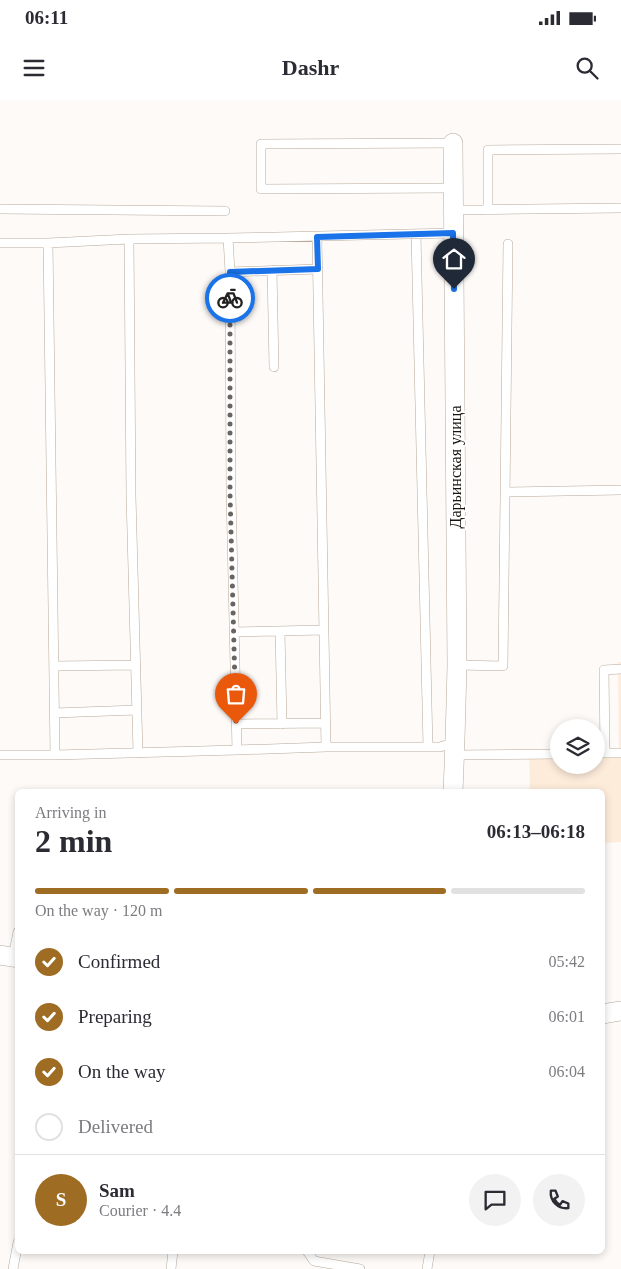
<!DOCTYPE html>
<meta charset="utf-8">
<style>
body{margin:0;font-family:"Times New Roman",serif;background:#f2f2f3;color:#2b2b33;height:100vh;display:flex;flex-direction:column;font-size:19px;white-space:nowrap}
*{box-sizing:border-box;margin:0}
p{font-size:16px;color:#7c7c81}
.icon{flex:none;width:28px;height:28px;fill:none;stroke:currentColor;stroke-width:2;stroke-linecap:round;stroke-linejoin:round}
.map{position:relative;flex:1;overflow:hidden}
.panel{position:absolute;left:15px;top:689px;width:590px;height:465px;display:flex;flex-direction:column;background:#fff;border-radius:8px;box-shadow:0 2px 8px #0003}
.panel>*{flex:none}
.tools{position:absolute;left:550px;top:619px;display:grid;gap:10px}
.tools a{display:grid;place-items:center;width:55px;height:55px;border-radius:50%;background:#fff;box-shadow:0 2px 8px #0003;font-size:25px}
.pin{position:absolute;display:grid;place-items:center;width:42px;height:42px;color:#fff;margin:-51px -21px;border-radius:50% 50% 50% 0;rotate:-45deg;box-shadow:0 0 5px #0007}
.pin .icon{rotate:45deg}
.courier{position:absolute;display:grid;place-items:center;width:50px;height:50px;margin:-25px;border:4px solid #1a73e8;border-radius:50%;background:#fff;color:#222;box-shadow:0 1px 6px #0007}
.headline em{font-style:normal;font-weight:700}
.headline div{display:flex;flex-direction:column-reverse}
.headline{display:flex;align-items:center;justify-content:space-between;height:85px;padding:0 20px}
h1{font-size:32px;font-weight:700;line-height:38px}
.bar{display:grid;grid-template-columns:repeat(4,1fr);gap:8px 5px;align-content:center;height:60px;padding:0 20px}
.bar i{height:6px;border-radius:4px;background:#e1e1e2}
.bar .selected{background:#9e6c22}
.bar p{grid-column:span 4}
.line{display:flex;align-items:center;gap:12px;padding:0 20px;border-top:1px solid #e1e1e2}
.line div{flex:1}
.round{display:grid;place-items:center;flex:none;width:52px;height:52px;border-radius:26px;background:#f2f2f3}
ol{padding:0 20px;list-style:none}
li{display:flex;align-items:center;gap:15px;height:55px}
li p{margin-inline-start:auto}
li .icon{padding:5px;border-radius:50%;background:#9e6c22;color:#fff;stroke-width:4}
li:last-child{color:#7c7c81}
li i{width:28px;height:28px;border:2px solid #e1e1e2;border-radius:50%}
.status{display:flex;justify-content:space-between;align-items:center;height:35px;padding:0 25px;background:#fff;direction:ltr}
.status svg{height:14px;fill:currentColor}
header{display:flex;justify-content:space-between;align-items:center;height:65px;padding:0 20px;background:#fff;font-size:22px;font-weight:700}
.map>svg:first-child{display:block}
.built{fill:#feecdb}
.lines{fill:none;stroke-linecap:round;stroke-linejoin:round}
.service-casing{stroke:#b8a899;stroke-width:10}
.minor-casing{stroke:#b8a899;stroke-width:20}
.service{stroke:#fff;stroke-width:9}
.minor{stroke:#fff;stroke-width:19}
.done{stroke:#696460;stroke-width:5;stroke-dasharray:0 9}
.route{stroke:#1a73e8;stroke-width:6}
.labels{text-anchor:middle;stroke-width:4;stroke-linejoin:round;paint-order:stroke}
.street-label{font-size:16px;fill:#19130e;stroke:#fff}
</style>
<div class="status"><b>06:11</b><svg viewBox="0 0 49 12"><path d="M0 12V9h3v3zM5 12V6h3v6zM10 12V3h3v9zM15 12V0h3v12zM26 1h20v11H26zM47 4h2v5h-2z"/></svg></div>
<header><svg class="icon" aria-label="menu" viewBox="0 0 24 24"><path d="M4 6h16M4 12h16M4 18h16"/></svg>Dashr<svg class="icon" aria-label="search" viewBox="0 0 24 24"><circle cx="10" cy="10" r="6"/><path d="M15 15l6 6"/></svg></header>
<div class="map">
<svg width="621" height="1169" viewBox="0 0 621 1169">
<rect width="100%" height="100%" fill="#fdfaf7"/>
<!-- built -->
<path class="built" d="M618,562H621V742L603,743L602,691H530L529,656H559V665H596V655H619Z"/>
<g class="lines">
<defs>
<path id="service" d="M453,43L261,44V89L453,88
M0,109L225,111
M453,110L621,108
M488,110V50L621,49
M416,134L428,647
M317,137L326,647
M228,138L453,133
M129,139L131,396L138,653
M0,143H48L55,655H0
M48,143L129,139L228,138L230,172L231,393L237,650L55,655
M272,170L274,267
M230,172L318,169
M505,392L621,390
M280,531L282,624
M234,532L324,530
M457,565L503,566L508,144
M54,566L136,565
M54,613L137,610
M236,624L326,623
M237,650L326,647H440L456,642
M596,653H621
M605,653L604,570L621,569
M454,655L559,654
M13,857L18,832
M307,1151L314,1161L360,1169
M13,1169L18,1142
M171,1169L173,1151
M427,1169L430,1151"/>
<path id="minor" d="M453,691C455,649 456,607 457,565L453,43
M0,855L18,858
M602,914L621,911"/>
</defs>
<!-- service casing -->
<use href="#service" class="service-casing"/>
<!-- minor casing -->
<use href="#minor" class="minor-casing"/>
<!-- service -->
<use href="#service" class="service"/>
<!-- minor -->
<use href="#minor" class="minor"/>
</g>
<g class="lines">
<!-- done -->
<path class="done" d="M230,198V393L236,624"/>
<!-- route -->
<path class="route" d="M230,198V172L318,169L317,137L453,133L454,189"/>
</g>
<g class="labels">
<!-- street labels -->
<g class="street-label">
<text transform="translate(455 367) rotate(-90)" y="6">Дарьинская улица</text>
</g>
</g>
</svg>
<div class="tools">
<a><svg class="icon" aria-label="layers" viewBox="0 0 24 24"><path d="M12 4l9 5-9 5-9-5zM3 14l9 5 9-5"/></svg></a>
</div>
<div class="pin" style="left:236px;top:624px;background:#ea580c"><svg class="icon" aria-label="bag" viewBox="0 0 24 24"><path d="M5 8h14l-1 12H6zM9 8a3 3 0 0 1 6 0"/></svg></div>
<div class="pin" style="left:454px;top:189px;background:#1f2937"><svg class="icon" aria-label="home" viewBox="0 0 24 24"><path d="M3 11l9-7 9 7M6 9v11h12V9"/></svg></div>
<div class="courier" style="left:230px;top:198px"><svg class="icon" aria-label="bike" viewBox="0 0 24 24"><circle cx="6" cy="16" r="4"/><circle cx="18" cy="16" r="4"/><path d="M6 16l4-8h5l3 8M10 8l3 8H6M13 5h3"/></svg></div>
<section class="panel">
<div class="headline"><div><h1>2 min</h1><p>Arriving in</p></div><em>06:13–06:18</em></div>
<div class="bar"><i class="selected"></i><i class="selected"></i><i class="selected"></i><i></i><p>On the way · 120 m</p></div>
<ol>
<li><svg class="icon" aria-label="check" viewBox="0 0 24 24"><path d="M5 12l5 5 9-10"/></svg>Confirmed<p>05:42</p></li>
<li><svg class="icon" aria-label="check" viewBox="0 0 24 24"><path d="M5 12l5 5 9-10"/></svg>Preparing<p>06:01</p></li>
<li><svg class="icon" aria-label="check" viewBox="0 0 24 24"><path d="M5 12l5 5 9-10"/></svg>On the way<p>06:04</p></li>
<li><i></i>Delivered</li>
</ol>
<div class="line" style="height:90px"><b class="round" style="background:#9e6c22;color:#fff">S</b><div><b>Sam</b><p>Courier · 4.4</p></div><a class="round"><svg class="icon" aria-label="chat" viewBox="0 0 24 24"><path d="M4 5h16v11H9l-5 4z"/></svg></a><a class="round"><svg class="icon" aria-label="phone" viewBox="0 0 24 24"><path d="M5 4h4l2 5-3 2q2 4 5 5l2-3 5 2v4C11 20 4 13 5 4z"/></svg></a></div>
</section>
</div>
